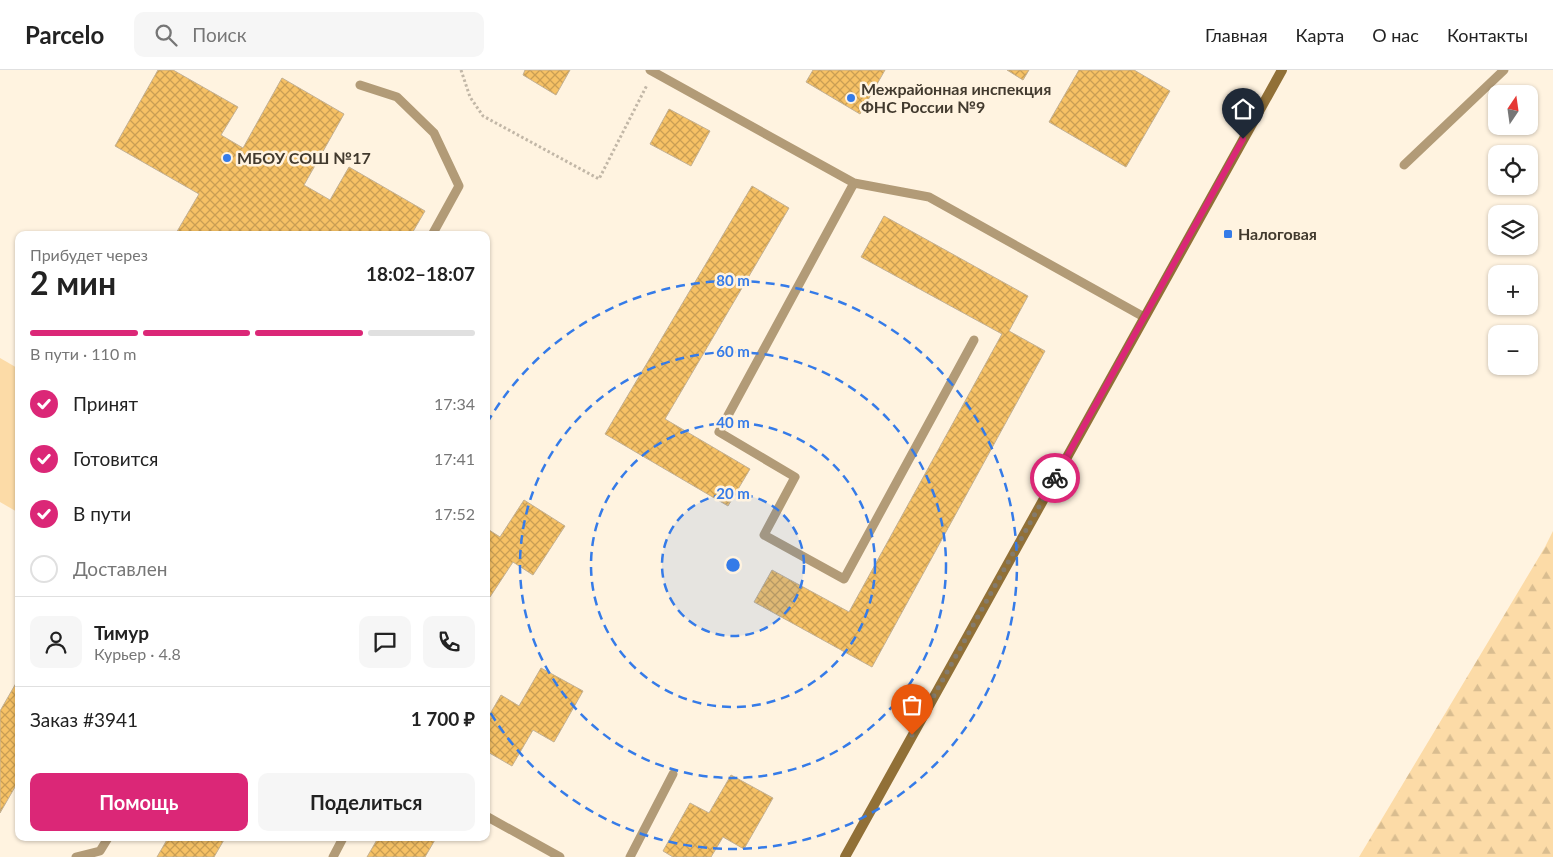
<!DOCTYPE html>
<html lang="ru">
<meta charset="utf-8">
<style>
body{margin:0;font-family:Lato,sans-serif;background:#f6f6f6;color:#222;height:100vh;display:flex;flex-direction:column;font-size:19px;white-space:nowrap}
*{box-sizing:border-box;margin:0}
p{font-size:16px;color:#767676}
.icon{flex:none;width:28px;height:28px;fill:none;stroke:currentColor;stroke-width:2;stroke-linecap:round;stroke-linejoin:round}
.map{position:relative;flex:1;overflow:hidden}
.drawer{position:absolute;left:15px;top:161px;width:475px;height:610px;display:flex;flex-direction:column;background:#fff;border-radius:10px;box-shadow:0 1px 4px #0004}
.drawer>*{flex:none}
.needle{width:32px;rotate:13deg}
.tools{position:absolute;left:1488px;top:15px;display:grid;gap:10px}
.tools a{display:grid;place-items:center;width:50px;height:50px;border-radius:10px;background:#fff;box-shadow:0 1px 4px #0004;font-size:25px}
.pin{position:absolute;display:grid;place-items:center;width:42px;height:42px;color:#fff;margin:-51px -21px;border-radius:50% 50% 50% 0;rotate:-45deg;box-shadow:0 0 5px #0007}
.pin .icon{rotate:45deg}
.courier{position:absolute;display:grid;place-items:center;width:50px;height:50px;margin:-25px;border:4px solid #db2777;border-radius:50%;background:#fff;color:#222;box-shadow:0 1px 6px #0007}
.head em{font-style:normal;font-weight:700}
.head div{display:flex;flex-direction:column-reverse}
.head{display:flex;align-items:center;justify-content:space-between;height:85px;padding:0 15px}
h1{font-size:32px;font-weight:700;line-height:38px}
.bar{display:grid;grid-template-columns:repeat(4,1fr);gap:8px 5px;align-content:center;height:60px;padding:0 15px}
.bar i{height:6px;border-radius:4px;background:#e0e0e0}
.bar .active{background:#db2777}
.bar p{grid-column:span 4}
.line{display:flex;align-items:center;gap:12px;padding:0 15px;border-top:1px solid #e0e0e0}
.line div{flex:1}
.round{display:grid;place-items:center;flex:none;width:52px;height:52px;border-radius:10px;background:#f6f6f6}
ol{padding:0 15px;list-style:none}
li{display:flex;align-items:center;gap:15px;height:55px}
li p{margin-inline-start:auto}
li .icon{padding:5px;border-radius:50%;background:#db2777;color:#fff;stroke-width:4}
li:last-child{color:#767676}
li i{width:28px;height:28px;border:2px solid #e0e0e0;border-radius:50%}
.primary-button{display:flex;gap:10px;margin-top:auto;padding:10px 15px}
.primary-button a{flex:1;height:58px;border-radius:10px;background:#db2777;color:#fff;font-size:20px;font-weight:700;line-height:58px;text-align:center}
.primary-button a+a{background:#f6f6f6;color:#222}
header{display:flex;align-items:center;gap:30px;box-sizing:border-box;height:70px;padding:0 25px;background:#fff;border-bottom:1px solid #e0e0e0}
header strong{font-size:24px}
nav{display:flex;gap:28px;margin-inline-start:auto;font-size:18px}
.search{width:350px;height:45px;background:#f6f6f6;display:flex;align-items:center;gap:12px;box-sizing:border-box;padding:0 18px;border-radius:10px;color:#767676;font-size:19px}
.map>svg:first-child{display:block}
.forest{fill:url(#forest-firs)}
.pitch{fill:#fcdba7}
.building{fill:url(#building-cross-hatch);stroke:#c3b092}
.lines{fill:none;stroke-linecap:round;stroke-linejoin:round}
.path{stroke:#c2b7a7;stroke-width:3;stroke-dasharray:2.5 2.5;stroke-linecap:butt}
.service{stroke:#b29b77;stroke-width:9}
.secondary{stroke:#917037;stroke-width:10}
.done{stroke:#847b6c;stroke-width:5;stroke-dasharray:0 9}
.route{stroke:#db2777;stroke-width:6}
.ring{fill:none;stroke:#357be8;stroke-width:2.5;stroke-dasharray:9 6}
.poi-dot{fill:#357be8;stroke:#fff3e0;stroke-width:2}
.labels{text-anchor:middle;stroke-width:5;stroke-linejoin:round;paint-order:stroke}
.poi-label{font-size:16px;font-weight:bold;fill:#423a2e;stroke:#fff3e0;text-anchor:start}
.centre{fill:#357be8;stroke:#fff3e0;stroke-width:2.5}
.ring-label{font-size:15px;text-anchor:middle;font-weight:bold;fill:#357be8;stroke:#fff3e0;stroke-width:5;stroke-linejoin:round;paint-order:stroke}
</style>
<header>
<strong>Parcelo</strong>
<div class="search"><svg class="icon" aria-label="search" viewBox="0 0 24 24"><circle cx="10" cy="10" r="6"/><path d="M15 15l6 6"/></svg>Поиск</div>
<nav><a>Главная</a><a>Карта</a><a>О нас</a><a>Контакты</a></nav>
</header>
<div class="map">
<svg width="1553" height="787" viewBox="0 0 1553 787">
<defs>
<pattern id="forest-firs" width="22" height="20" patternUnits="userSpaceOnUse" patternTransform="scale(1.25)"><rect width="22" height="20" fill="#fcdba7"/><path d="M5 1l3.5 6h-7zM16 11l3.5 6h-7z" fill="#d9bd90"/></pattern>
<pattern id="building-cross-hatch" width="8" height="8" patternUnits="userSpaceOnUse" patternTransform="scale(1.25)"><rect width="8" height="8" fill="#f6c165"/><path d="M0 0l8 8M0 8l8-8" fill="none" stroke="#c99e54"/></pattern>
</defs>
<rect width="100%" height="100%" fill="#fff3e0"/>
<!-- forest -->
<path class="forest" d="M1553,461V787H1359L1545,477Z"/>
<!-- pitch -->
<path class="pitch" d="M0,288L19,299V443L0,432Z"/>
<!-- building -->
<path class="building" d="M158,0H173L238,37L221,65L243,78L282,8L344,44L304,115L330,130L349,97L425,141L411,165H175L199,124L115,76Z
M525,0H570L556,25L523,5Z
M813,0H885L860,44L806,12Z
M1007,0H1029L1023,10Z
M1079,0H1134L1170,21L1126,97L1049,52Z
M669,39L710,61L691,96L650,74Z
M752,116L789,138L665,349L750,399L728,436L605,364Z
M884,146L1028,226L1009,261L1045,281L872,597L754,532L772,500L849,542L1002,264L861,187Z
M524,430L565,456L533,505L513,492L490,527L486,524V458L500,467Z
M541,598L583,621L554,672L533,660L512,696L486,681V651L501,625L519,636Z
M19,608V710L0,743V641Z
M731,705L773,728L744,779L723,767L711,787H673L663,781L690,733L709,743Z
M168,768H225L214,787H157Z
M378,768H436L425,787H367Z"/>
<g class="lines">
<!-- path -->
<path class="path" d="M461,0L470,27L483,46L599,109L647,15"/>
<!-- service -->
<path class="service" d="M650,0L854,113
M360,15L397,27L434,63L459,116L432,165
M1404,95L1504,0
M974,270L844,509L764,465L795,407L719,362L854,113L929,127L1144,247
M486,746L560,787
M76,787L100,781L108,768
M333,787L343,768
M630,787L673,704"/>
<!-- secondary -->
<path class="secondary" d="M845,787L1282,0"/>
</g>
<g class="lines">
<!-- done -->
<path class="done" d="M912,665L1055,408"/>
<!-- route -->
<path class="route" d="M1055,408L1243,69"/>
</g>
<!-- distance rings -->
<circle cx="733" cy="495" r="71" fill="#357be8" fill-opacity=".12"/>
<g class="ring">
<circle cx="733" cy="495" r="71"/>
<circle cx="733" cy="495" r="142"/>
<circle cx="733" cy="495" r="213"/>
<path d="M487 353A284 284 0 1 1 487 637"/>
</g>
<!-- markers -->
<g class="poi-dot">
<circle cx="851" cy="28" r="5"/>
<circle cx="227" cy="88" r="5"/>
<rect x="1223" y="159" width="10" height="10" rx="2.5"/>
</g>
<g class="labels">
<!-- poi labels -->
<g class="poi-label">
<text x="861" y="25">Межрайонная инспекция<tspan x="861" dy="18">ФНС России №9</tspan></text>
<text x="237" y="94">МБОУ СОШ №17</text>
<text x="1238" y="170">Налоговая</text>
</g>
</g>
<circle cx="733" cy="495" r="8" class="centre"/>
<g class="ring-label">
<text x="733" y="216">80 m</text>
<text x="733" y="287">60 m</text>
<text x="733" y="358">40 m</text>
<text x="733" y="429">20 m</text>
</g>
</svg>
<div class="tools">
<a><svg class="needle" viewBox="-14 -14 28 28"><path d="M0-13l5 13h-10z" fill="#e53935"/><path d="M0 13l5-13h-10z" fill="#767676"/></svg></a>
<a><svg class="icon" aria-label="locate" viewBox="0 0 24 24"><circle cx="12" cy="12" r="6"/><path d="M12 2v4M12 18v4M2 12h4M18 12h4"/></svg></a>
<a><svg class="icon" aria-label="layers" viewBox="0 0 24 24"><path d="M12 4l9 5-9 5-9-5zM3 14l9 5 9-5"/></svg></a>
<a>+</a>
<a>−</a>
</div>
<div class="pin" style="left:912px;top:665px;background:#ea580c"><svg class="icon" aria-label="bag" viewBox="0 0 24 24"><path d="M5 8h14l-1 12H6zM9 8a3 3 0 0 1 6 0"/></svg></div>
<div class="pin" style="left:1243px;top:69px;background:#1f2937"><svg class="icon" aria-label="home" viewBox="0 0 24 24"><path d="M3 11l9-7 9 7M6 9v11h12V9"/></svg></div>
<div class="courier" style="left:1055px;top:408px"><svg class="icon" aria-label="bike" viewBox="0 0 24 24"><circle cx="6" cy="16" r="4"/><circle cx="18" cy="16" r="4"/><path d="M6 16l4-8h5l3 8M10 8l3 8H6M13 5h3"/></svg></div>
<section class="drawer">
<div class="head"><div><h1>2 мин</h1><p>Прибудет через</p></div><em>18:02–18:07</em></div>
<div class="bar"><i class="active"></i><i class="active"></i><i class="active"></i><i></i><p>В пути · 110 m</p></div>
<ol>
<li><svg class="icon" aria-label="check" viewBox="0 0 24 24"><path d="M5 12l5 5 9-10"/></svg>Принят<p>17:34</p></li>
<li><svg class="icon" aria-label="check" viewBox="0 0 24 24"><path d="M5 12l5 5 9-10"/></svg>Готовится<p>17:41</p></li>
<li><svg class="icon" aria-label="check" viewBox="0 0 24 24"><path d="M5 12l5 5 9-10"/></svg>В пути<p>17:52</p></li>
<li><i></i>Доставлен</li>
</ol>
<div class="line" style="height:90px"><a class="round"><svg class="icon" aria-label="person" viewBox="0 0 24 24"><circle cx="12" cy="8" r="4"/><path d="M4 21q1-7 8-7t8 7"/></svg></a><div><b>Тимур</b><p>Курьер · 4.8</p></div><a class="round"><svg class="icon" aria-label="chat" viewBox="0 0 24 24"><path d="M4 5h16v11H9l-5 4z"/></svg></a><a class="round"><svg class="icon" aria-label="phone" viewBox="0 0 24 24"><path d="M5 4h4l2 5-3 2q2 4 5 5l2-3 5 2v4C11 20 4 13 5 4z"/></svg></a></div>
<div class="line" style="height:65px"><div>Заказ #3941</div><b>1 700 ₽</b></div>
<div class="primary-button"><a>Помощь</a><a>Поделиться</a></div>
</section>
</div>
